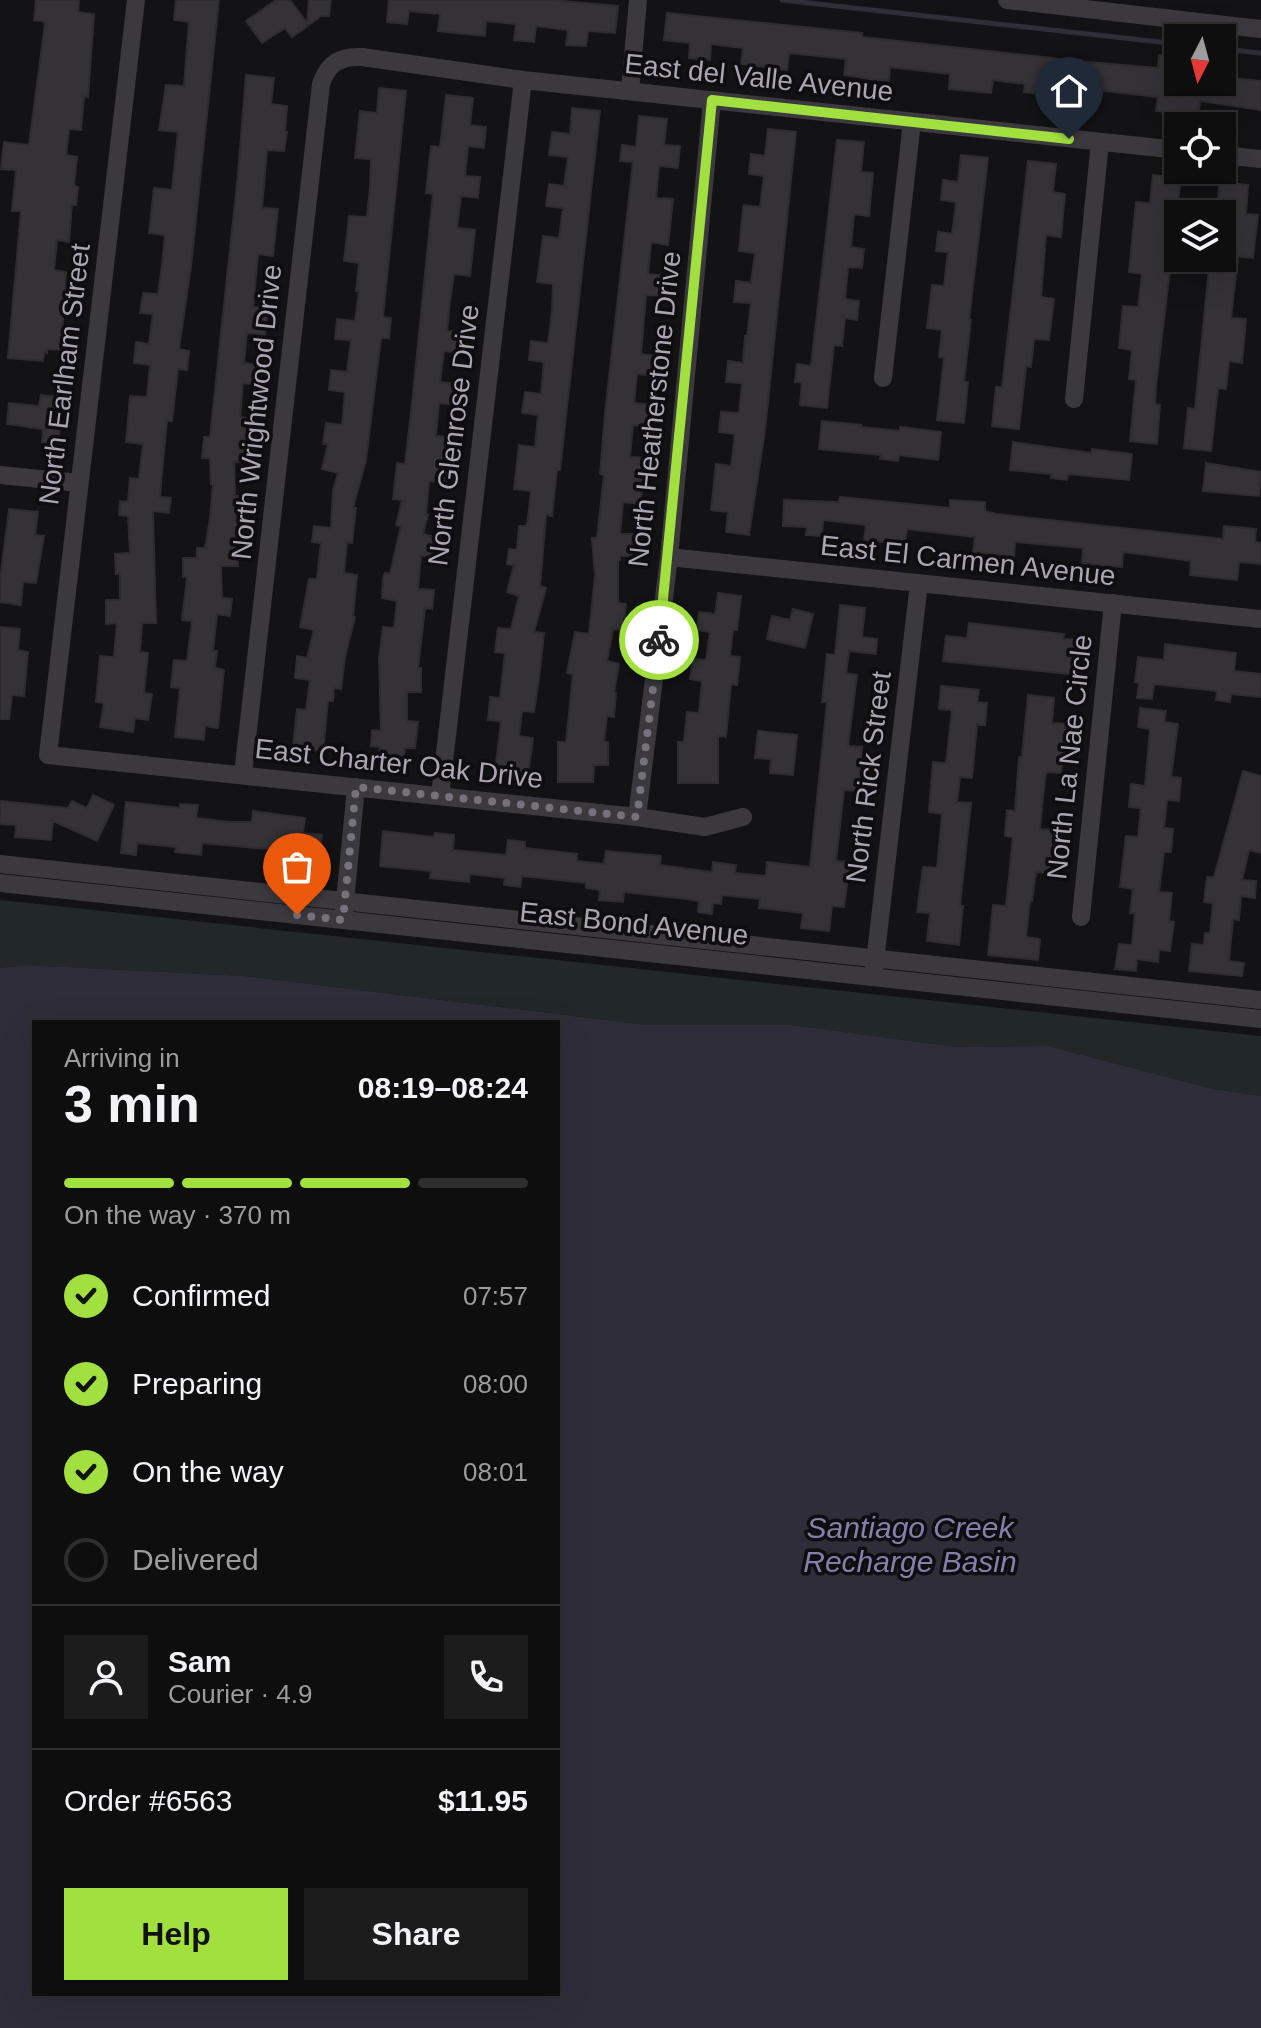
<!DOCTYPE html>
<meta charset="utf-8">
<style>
body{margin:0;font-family:Arial,sans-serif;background:#1c1c1d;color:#f1f3f6;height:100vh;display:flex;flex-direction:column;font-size:30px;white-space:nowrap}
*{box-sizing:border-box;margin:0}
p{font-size:26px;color:#9b9c9e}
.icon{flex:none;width:44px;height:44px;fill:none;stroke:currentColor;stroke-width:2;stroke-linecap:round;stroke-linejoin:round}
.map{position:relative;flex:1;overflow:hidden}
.details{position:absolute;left:32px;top:1020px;width:528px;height:976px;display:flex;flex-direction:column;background:#0e0e0f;border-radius:0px;box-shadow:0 8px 32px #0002,0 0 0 2px #2e2e2f}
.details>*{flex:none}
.needle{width:52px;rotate:186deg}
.buttons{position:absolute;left:1164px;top:24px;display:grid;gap:16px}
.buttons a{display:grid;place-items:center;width:72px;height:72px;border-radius:0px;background:#0e0e0f;box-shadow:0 8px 32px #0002,0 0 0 2px #2e2e2f;font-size:40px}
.pin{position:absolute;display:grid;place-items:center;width:68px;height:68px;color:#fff;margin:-82px -34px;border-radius:50% 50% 50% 0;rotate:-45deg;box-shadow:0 0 8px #0007}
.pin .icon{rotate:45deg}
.courier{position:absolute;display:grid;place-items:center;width:80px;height:80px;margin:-40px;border:6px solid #a1e03e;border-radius:50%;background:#fff;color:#222;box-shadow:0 2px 10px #0007}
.head em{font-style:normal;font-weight:800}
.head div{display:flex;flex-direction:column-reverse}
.head{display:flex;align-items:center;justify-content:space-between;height:136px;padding:0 32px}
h1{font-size:52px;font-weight:800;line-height:60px}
.bar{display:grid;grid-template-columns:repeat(4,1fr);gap:12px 8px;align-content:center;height:96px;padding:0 32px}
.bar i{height:10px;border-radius:6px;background:#2e2e2f}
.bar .current{background:#a1e03e}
.bar p{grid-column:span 4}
.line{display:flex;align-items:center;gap:20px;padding:0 32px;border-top:2px solid #2e2e2f}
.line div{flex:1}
.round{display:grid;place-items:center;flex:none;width:84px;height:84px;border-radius:0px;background:#1c1c1d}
ol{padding:0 32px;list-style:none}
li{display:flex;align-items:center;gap:24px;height:88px}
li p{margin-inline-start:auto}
li .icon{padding:8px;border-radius:50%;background:#a1e03e;color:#111;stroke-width:4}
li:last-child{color:#9b9c9e}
li i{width:44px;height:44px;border:4px solid #2e2e2f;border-radius:50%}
.action{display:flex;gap:16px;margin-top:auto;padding:16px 32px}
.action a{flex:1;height:92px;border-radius:0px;background:#a1e03e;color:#111;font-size:32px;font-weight:800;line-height:92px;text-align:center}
.action a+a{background:#1c1c1d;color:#f1f3f6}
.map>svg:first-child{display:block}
.green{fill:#212827}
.water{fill:#302d3b;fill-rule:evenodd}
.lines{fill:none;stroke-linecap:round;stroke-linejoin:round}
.stream{stroke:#302d3b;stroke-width:5}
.building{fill:#343236;stroke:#2f2c2f;stroke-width:2}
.minor{stroke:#3b393d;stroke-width:18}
.done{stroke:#76727b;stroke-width:8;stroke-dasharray:0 14.4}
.route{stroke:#a1e03e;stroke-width:10}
.labels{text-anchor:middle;stroke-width:7;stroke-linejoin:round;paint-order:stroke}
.street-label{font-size:28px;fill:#aba5b3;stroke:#0e0d0f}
.water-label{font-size:30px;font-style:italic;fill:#877fab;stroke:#0e0d0f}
</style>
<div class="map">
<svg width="1261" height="2028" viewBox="0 0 1261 2028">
<rect width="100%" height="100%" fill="#131214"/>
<!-- green -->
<path class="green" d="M0,900L1261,1036V1096L1214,1089L1048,1046L956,1047L791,1025H647L244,976L25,965L0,968Z"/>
<!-- water -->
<path class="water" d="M25,965L244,976L647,1025H791L956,1047L1048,1046L1214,1089L1261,1096V2028H0V968ZM34,1022H558V1994H34Z"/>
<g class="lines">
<!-- stream -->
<path class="stream" d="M782,0L1178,44
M1222,49L1261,53"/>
</g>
<!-- building -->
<path class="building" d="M36,0H79L78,12L94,14L88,97L84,96L81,130L69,129L66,155L77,157L74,186L78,187L76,205L72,204L69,242L57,240L54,270L66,272L61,350L47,349V353L44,352L43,361L8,358L21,211H12L16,170L1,169L4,142L29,145L45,24L43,21L34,20Z
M176,0H219L191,266L179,349L189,351L187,370L178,369L172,421H167L161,483L160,497L171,498L169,513L153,511L156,623H142L140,652L148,653L144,693L152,694L148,720L135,718L133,732L100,727L104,703L96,702L100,656L114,657L117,623L106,624V600H120V573L116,574L115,554L130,553L128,516L119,515L120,501L128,502L130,478L139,479L143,444L126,442L130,396L147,397L150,365L134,363L136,342L149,344L153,314L140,313L143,293L158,294L162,266L165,235L149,233L154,188L172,190L178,132L159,130L166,85L184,86L189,22L174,20Z
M276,0H290L307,23L309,0H331L329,16H321L292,37L285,28L262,43L246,21Z
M389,0H551L618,6L615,33L588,31L586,46L566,45L568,30L536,26L534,42L514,40L516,24L486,21L485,36L438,31L440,14L409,11L407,24L387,22Z
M667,13L862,33V37L1088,62L1158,68L1159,55L1178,57V82H1222V77L1261,81V110L1200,101L1198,116L1156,111L1158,97L1097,90L1095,104L1052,100L1053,95L1024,92L1025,84L993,80L991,93L949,89L950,74L890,67L889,81L870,79L844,75L846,59L789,53L787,70L766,67L741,64L743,48L711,44L710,60L689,58L690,43L664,40Z
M246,75L274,78L271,104L287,106L285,132H287L284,151L267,150L262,208L278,209L273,256L258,254L253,307L268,309L265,335L247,333L244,363L261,365L259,385L243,383L240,417L254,419L252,437H248L249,461L234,462L235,496H238L236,520L244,521L242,538L237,537L238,566H221L222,598L232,599L230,616L217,614L213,651H217L215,668L224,670L218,728L205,726L204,740L175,737L180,688L171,687L174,660L187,661L192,621L182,620L187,577H183V558H197V548H205L210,519L213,484H211L210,458H202L204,437H210L238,174Z
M379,88L406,91L383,317L391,318L389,338H381L366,460L353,508H356L352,543L347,542L344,573L357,575L353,616L355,617L345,657L341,689L334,688L333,701H328L323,751L293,748L297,709L306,710L310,680L295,678L297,656L307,658L314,630L300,627L309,579H317L321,543L312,542L314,526L331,528L333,491L338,473L322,469L328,444H323L326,423L342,425L345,392L329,390L331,370L347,372L351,340L335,339L337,319L355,321L359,291H356L359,263L344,261L349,216L367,217L370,187L371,159L355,158L360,111L377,113Z
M446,95L473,98L470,125L486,127L484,148L468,146L465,176L480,177L478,198L461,196L457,228L475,230L470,276L454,274L450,301L447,331L464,333L462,353L444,351L440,382L458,384L456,405L439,403L436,436L451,437L446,483L429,481L426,515H428L423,534L440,538L435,559L421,555L418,589L434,590L432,609L425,608L418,668H421V692H407V721L418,722L415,748H405L403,762L379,759L380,747L371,746L372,730L381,731L379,658L383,627L394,628L397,601L382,598L383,579L385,573L390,574L401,526L396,525L402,500L393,499L397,463L405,464L413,394L433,194L426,193L431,146L440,147Z
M572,108L600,111L560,470H557L552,516L546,515L540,586L546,588L534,632L544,633L540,671L534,712L522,711L519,736L533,738L528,776L495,772L501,721L488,720L490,697L500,698L505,653L495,652L498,628L511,629L519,596L507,592L514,565L507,564L509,549L517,550L519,526H527L531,491L514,489L519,445L535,447L538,415L522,413L525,392L541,394L544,362L529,360L531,341L548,343L552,311L553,284L537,282L543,236L559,238L563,208L546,206L549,184L564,186L568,157L549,155L552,132L570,134Z
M639,116L667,119L664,145L680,146L678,168L659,166L656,198L673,199L668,245L651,242L648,274L666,276L663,296L646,295L641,354L657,356L655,376L637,374L634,403L652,405L650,426L633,425L630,457L646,458L644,479L640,504L623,502L620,534H632L633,556H620V560H618V603L626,604L623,630L613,629L607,661L619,664L614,692L616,693L614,717L607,716L604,742H608V765H594L593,782H558V742H566L573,674L567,673L575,632L589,634L595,575L592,538H597L604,475L600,474L605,414L633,162L620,161L622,145L636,147Z
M768,129L796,132L765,430L749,535L726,532L728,512L711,510L716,464L731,466L735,434L719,432L721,412L739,413L742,383L726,382L728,361L743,363L745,336H747L751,303L734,302L736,281L751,283L755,253L739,251L743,209L744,205L760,207L764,176L749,174L751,154L765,156Z
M837,140L864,142L861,172L873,173L869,216L854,214L851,247L864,249L862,268L848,267L845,299L859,301L857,320L845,318L842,346L834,345L827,408L800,405L802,382H795L797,364L811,366Z
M961,155L988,158L969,320H971L964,382H968L964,423L937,420L944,358L939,357L942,330L927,328L932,285L944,286L948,252L936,251L938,232L952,234L956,202L941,200L943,180L958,182Z
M1028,161L1056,164L1053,192L1065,194L1061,237L1046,235L1041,297L1054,299L1049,340L1034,339L1031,367L1026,366L1019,429L992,426L996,387H1002Z
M1153,175L1181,178L1156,386L1155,404L1160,405L1157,444L1130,441L1136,380L1129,379L1132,350L1119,348L1123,306L1138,307L1142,274L1129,272L1136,202L1150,203Z
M1220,182L1248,185L1246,214L1258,215L1253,258L1238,256L1235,283L1231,318L1246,319L1242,363L1229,361L1226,389L1218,388L1211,451L1184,448L1188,408L1195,409L1210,258H1222V214H1216Z
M41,395L57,397L56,407H62L58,445L42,443L43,429L7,424L9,403L39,406Z
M822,421L861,425V427L900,431V427L941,432L938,460L899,455L898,461L880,459L881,455L819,449Z
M1013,442L1091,453L1092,449L1132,454L1129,480L1068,474L1067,480L1051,478L1052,474L1010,470Z
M1206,463L1261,472L1259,496L1203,491Z
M840,497L950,508V500L985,502V511L996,514L1223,539L1224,526L1256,529L1255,542L1261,543V564L1239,562L1237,580L1190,575L1191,561L1163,557L1123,552L1122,567L1082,563L1083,548L1015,542L1014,556L973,552L975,537L907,529L905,544L864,540L866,525L823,520L822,536L806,535L807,527L783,526L784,500L839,502Z
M9,509L38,512L35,535L44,536L36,583L23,582L21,605L0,602V580Z
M718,593L741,596L737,630H733L730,656L740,657L737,685L731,684L726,737L718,736V783H678V742H684L687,712L699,713L702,681L690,679L693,659L706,660L710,632L697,630L699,612L715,614Z
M840,605L865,608L862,637L877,639L876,654L849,651L846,673L857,675L848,746L862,747L858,791L844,790L836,861L850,862L844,907L832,906L829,931L801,928L803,913L759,908L760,899L722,895L721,904L713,903L712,914L698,912L699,901L687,899L624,892L623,902L599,900L600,890L586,888V883L522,876L520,887L504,885L505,878L470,874L469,882L430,878L431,871L380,866L383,831L434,837L435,833L454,835L453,850L506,855L508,840L525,842V848L577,854V861L604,864L606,851L661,856L660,865L712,872L713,862L736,865L735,873L766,876L767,862L810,867L827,702H822L827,654L835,655Z
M793,609L813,614L805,648L767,639L772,616L790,620Z
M969,623L1064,634L1063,639L1082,640L1078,675L943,661L946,636L967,638Z
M0,627L20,629L18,650L28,652L24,696L12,695L9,719H0Z
M1165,644L1236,653L1234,671L1261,674V697L1231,694L1230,702L1216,700L1217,691L1154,684L1152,699L1137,698L1139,683L1135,682L1138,657L1164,660Z
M941,686L979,690L977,702L987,703L985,725H977L972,778L960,777L957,802L971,803L960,906H963L959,945L927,941L930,913L917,912L923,867L937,868L942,814L929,812L931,785L933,762L946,763L952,710L939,709Z
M1028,695L1054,698L1052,723L1066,724L1061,773L1046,772L1043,797L1040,829L1055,830L1050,873L1036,872L1032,901H1030L1026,937L1040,939L1038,960L988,955L993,905L1006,906L1013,837L1005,836L1007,810L1015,811L1019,757H1022Z
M1140,708L1166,711L1164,722L1178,724L1171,777L1181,778L1179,801L1167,800L1164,828L1173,829L1171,852H1164L1159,892L1172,893L1169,921L1174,922L1170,951L1159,950L1158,962L1137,959L1136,971L1115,969L1119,944L1132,945L1135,913H1130L1133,889L1120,887L1126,836L1138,837L1141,808L1129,807L1131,784L1145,786L1150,729L1138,727Z
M758,731L797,735L793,775L770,773L771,759L755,758Z
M1243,771L1261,776V853L1249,850L1242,880L1256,881L1255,898L1241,896L1239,920L1233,919L1229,961L1244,963L1242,976L1189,971L1192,944L1204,945L1205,933H1210L1213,903L1204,902L1207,877H1214Z
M93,795L114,805L97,841L53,821L51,840L15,837L16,825L0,824V801L68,808L72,801L87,808Z
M126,802L180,808V804L198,805L196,818L230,822H252L253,811L305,818L303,833L322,835L317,876L277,871L279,850L202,843L201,855L175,852L176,847L137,843L136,855L121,853Z"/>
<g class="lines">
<!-- minor -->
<path class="minor" d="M136,0L48,755L637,817L705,827L743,817
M1007,0L1261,29
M630,91L638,0
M1222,155L1261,159
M883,378L912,122
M1074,399L1100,142
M0,475L79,483
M669,557L1261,619
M243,774L321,84C328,63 340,56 362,57L523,80L1178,150
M440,796L523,80
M637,817L669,557L712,100
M0,864L1261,1000
M0,883L1261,1019
M344,912L356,787
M1081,917L1113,603
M874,970L919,583"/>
</g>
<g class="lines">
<!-- done -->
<path class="done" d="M297,915L343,920L356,787L637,817L659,640"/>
<!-- route -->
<path class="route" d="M659,640L712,100L1069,139"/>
</g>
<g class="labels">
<!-- street labels -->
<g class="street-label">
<text transform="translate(759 77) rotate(6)" y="10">East del Valle Avenue</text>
<text transform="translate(64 374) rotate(-83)" y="10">North Earlham Street</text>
<text transform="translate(654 409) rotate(-84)" y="10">North Heatherstone Drive</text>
<text transform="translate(256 412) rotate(-84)" y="10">North Wrightwood Drive</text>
<text transform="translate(453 435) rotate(-83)" y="10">North Glenrose Drive</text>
<text transform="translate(968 560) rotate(6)" y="10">East El Carmen Avenue</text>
<text transform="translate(1069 757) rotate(-84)" y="10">North La Nae Circle</text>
<text transform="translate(399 763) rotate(6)" y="10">East Charter Oak Drive</text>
<text transform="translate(868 777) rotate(-83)" y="10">North Rick Street</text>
<text transform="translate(634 923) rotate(6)" y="10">East Bond Avenue</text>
</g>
<!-- water labels -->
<g class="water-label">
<text x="910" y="1538">Santiago Creek<tspan x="910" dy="34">Recharge Basin</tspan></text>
</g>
</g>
</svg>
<div class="buttons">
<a><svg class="needle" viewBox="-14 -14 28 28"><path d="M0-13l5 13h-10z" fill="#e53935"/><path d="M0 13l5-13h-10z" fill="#9b9c9e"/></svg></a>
<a><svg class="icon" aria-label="locate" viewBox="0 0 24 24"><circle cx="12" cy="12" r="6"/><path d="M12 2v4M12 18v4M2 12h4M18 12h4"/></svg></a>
<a><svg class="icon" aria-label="layers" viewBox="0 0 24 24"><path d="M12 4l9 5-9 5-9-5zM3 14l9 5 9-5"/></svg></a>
</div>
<div class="pin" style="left:297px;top:915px;background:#ea580c"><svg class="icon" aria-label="bag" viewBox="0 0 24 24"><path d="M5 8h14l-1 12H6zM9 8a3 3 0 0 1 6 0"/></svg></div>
<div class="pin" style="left:1069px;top:139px;background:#1f2937"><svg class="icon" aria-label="home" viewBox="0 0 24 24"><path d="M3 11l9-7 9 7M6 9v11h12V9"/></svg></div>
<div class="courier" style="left:659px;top:640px"><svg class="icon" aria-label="bike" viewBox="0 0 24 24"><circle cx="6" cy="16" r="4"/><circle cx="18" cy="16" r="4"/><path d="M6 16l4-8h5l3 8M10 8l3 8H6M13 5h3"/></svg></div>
<section class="details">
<div class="head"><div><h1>3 min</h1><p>Arriving in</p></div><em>08:19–08:24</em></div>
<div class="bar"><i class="current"></i><i class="current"></i><i class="current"></i><i></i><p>On the way · 370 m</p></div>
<ol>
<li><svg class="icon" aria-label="check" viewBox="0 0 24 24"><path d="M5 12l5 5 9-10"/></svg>Confirmed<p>07:57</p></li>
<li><svg class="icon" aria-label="check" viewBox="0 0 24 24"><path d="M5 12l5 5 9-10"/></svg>Preparing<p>08:00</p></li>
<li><svg class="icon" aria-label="check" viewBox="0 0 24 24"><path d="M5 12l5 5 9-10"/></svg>On the way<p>08:01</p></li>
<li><i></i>Delivered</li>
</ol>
<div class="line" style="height:144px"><a class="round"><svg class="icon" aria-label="person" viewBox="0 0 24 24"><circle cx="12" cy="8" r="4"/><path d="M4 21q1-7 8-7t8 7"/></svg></a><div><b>Sam</b><p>Courier · 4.9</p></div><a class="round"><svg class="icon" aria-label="phone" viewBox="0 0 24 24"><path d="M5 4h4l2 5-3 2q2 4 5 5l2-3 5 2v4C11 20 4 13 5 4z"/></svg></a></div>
<div class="line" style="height:104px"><div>Order #6563</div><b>$11.95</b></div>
<div class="action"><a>Help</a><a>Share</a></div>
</section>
</div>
